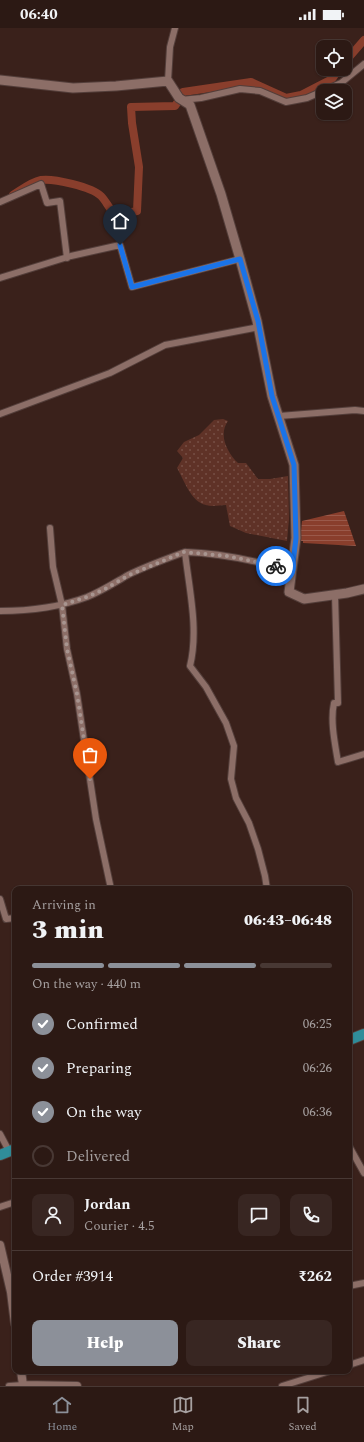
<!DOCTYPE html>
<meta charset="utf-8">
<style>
body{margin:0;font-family:Spectral,serif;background:#382622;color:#f1f3f6;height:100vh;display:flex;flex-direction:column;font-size:15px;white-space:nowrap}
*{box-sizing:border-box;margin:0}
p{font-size:13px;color:#a6a0a0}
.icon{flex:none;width:22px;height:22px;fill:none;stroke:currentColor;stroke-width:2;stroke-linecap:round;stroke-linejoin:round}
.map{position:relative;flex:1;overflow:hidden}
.panel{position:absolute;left:12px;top:858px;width:340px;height:488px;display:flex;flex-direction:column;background:#2c1914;border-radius:8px;box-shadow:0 1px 3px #0004,0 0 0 1px #483834}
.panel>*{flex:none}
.buttons{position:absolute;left:316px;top:12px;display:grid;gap:8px}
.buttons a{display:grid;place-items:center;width:36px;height:36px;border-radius:8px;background:#2c1914;box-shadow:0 1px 3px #0004,0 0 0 1px #483834;font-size:20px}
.pin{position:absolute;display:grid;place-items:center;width:34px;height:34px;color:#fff;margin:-41px -17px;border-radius:50% 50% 50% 0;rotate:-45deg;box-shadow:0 0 4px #0007}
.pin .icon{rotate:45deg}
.courier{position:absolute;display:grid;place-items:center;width:40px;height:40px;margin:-20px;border:3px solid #1a73e8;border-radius:50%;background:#fff;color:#222;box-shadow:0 1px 5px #0007}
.overview em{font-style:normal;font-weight:800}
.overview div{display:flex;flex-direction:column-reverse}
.overview{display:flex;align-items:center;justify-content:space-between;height:68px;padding:0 20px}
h1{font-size:26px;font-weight:800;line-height:30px}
.bar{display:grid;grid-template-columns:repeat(4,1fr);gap:6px 4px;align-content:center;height:48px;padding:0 20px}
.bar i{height:5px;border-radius:3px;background:#483834}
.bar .on{background:#8c9099}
.bar p{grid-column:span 4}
.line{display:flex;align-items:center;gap:10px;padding:0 20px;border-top:1px solid #483834}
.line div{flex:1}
.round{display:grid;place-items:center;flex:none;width:42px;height:42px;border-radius:8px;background:#382622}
ol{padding:0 20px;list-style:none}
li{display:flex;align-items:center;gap:12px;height:44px}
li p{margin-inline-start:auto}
li .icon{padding:4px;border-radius:50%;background:#8c9099;color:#fff;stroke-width:4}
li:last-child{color:#a6a0a0}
li i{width:22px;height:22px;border:2px solid #483834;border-radius:50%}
.cta{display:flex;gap:8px;margin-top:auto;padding:8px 20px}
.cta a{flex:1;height:46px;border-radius:8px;background:#8c9099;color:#fff;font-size:16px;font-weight:800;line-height:46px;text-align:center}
.cta a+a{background:#382622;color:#f1f3f6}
.status{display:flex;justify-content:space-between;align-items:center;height:28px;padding:0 20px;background:#2c1914;direction:ltr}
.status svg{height:11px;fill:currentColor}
.tabs{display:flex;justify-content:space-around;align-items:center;height:56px;border-top:1px solid #483834;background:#2c1914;font-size:11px;color:#a6a0a0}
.tabs a{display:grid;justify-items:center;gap:2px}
.tabs .on{color:#8c9099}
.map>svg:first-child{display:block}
.grass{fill:url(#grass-dots)}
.water{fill:url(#water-rules)}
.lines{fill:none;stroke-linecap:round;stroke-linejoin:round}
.canal{stroke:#893e2c;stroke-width:8}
.minor-casing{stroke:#533e3a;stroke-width:8}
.tertiary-casing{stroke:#533e3a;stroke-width:10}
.secondary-casing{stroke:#533e3a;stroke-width:11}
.trunk-casing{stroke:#533e3a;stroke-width:12}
.minor{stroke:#8c6e67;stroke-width:6}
.tertiary{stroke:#8c6e67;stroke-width:8}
.secondary{stroke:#8c6e67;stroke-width:9}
.trunk{stroke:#308d9a;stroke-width:10}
.done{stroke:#a89590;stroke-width:4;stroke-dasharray:0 7.2}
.route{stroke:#1a73e8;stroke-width:5}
</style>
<div class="status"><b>06:40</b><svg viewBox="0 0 49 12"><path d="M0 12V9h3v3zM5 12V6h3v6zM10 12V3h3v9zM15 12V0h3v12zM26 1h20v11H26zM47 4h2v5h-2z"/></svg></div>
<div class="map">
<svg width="364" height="1358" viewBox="0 0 364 1358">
<defs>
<pattern id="grass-dots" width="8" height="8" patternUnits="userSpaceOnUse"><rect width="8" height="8" fill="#5f3227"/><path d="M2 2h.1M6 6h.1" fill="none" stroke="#764f45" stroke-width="1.8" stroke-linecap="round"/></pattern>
<pattern id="water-rules" width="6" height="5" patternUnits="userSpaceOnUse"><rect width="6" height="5" fill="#893e2c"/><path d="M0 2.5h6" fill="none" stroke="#9a594a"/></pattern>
</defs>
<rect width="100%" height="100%" fill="#3a211b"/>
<!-- grass -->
<path class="grass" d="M223,391L228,393C218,407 227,424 238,435H246L258,451H270L288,448L289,491L287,513L246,505L230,498L226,477C220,477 212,479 206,477C191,474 184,452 177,440L183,430L177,423L184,414L199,407L214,392Z"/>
<!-- water -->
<path class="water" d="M344,483L356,518L303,515V513H300L302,493Z"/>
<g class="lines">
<!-- canal -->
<path class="canal" d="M345,34L364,12
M182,67L183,64L251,54L286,70L301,67L332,51L339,41
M13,167C21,162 31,154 41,152C53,150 92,159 101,168C105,172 108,178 112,183L121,186L137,183L139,139L132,95L131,79L175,78L177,75"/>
<defs>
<path id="minor" d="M168,53L170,19L175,0
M323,63L341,55L364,36
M181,72L201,70L240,61L260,63L286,74L307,70L323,63
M0,174L41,156L47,175L60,173L67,230
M0,250L71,228L120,217L132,259L240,231
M0,386L110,345L165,317L259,299
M279,388L355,382L364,383
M50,500L53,539L62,577L67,621L77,666L96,791L111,861
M335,567L338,675H334C330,693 335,716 338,734L364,726
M0,583C29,583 60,579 87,569C102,563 114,555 128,547C146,538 166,531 185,524
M267,861L265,848L258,821L249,795L236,770L231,751L234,718L226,695L206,659L190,638C199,601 189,561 185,524C221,525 257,533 292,543
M0,871L6,891L15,890
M0,1106L9,1123
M349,1118L364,1145
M0,1179L15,1174
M349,1258L364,1255
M349,1337L364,1332
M9,1358L23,1357
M282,1358L330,1343"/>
<path id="tertiary" d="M0,1217L11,1264L15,1296
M21,1343L23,1357L77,1358"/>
<path id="secondary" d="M0,52L73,60L116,58L168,53L179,70L190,77L221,166L240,231L257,293L272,368L294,437L296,510L289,564L304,571L347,565L364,561"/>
<path id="trunk" d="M349,1012L364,1006
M0,1127L15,1121"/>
</defs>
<!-- minor casing -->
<use href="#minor" class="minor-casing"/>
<!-- tertiary casing -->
<use href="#tertiary" class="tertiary-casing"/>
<!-- secondary casing -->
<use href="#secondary" class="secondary-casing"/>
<!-- trunk casing -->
<use href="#trunk" class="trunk-casing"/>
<!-- minor -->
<use href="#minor" class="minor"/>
<!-- tertiary -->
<use href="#tertiary" class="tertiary"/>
<!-- secondary -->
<use href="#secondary" class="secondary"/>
<!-- trunk -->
<use href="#trunk" class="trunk"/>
</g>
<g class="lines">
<!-- done -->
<path class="done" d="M90,751L77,666L67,621L62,577L87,569L105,561L129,547L184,524L227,528L276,538"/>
<!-- route -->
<path class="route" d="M120,217L132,259L240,231L258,293L272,368L294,437L296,510L292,543L276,538"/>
</g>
</svg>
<div class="buttons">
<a><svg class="icon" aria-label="locate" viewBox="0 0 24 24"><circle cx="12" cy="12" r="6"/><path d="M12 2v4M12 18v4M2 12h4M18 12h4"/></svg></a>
<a><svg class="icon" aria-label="layers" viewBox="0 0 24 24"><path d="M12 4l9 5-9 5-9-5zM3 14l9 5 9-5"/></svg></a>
</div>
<div class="pin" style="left:90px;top:751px;background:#ea580c"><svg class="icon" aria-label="bag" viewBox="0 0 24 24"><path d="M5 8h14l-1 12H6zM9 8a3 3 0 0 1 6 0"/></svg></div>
<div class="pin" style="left:120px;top:217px;background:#1f2937"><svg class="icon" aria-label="home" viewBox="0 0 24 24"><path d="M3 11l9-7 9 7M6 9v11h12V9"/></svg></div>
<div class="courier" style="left:276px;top:538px"><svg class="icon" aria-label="bike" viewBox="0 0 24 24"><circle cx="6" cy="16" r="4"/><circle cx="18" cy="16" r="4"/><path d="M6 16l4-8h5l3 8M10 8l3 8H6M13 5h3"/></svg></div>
<section class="panel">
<div class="overview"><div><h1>3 min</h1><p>Arriving in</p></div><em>06:43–06:48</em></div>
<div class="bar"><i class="on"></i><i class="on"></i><i class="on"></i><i></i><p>On the way · 440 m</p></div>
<ol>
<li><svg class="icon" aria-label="check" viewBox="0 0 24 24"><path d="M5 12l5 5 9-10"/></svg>Confirmed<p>06:25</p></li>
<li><svg class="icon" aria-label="check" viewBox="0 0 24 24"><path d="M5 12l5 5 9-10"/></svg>Preparing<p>06:26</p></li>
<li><svg class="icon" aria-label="check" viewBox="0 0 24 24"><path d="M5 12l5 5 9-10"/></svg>On the way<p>06:36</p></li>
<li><i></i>Delivered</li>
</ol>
<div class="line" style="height:72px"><a class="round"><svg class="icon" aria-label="person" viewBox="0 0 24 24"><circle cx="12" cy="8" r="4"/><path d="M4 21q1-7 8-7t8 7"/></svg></a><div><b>Jordan</b><p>Courier · 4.5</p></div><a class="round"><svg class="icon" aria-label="chat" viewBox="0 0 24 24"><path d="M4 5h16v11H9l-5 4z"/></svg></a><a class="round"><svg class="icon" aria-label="phone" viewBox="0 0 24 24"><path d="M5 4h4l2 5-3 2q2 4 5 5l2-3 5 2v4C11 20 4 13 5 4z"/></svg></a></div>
<div class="line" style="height:52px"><div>Order #3914</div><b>₹262</b></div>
<div class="cta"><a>Help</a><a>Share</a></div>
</section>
</div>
<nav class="tabs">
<a class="on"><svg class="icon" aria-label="home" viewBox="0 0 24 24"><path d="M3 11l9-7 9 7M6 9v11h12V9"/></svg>Home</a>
<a><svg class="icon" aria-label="map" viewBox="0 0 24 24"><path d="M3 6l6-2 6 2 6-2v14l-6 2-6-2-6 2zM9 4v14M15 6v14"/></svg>Map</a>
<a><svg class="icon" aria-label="saved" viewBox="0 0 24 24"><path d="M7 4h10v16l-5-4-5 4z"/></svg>Saved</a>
</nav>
